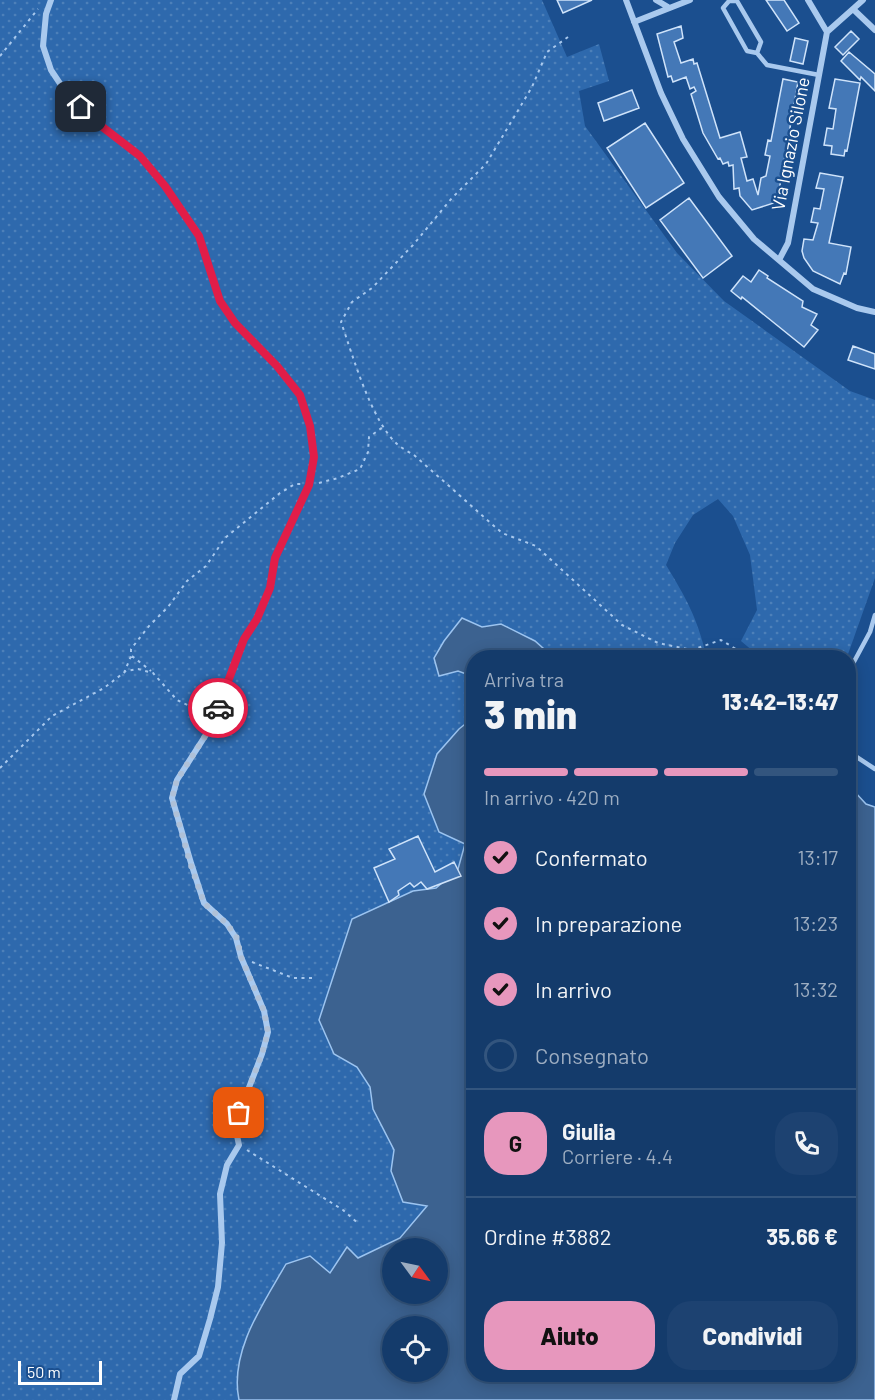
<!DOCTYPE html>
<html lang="it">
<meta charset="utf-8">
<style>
body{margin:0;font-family:Barlow,sans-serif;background:#1d4271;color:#f1f3f6;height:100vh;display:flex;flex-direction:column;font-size:22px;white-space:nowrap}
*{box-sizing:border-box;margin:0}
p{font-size:20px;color:#9dadc1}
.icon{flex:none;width:33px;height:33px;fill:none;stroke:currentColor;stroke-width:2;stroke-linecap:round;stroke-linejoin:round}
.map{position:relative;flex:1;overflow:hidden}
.panel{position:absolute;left:466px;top:650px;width:390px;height:732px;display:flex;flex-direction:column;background:#143b6b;border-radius:24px;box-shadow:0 3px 15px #0003,0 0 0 2px #33557e}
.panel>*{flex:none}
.needle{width:39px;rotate:123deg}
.buttons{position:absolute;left:382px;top:1238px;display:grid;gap:12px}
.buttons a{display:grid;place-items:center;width:66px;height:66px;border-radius:50%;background:#143b6b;box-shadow:0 3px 15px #0003,0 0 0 2px #33557e;font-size:30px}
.scale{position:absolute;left:18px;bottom:15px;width:84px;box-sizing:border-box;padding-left:6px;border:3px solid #fff;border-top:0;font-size:16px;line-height:21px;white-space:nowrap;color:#fff;-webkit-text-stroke:4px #1b4f8f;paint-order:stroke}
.pin{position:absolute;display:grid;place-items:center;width:51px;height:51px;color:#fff;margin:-26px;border-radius:12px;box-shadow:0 3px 9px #0006}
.courier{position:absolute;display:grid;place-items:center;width:60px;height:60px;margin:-30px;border:4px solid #e11d48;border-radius:50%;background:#fff;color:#222;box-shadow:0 2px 8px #0007}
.summary em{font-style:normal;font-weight:800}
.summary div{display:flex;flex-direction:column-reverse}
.summary{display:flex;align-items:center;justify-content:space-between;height:102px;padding:0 18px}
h1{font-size:39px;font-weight:800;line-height:45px}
.bar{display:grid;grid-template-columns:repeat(4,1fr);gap:9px 6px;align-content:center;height:72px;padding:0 18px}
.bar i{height:8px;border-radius:4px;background:#33557e}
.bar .on{background:#e797bd}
.bar p{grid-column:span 4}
.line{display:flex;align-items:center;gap:15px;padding:0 18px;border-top:2px solid #33557e}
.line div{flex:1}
.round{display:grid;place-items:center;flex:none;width:63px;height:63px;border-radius:24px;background:#1d4271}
ol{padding:0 18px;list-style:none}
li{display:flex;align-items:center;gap:18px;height:66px}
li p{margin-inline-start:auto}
li .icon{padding:6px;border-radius:50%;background:#e797bd;color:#111;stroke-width:4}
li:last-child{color:#9dadc1}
li i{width:33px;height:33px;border:3px solid #33557e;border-radius:50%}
.button{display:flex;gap:12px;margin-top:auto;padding:12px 18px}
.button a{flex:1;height:69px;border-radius:24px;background:#e797bd;color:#111;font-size:24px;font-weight:800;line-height:69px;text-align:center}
.button a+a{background:#1d4271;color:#f1f3f6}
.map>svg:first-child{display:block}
.grass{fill:url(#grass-dots)}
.water{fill:#3c6290;stroke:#9cc4f0;stroke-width:1.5;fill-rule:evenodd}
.building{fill:#4478b7;stroke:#cfe3fa;stroke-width:1.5}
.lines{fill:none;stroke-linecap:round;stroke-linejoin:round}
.path{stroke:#a9c9ee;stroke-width:2;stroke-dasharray:3 4.5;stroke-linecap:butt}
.service{stroke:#a9c9ee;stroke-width:4.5}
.minor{stroke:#a9c9ee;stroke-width:6}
.done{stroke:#afc1d8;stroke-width:6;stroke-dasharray:0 10.8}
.route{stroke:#e11d48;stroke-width:8}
.labels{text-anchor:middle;stroke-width:5;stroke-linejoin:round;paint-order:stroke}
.street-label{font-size:18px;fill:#fff;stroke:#1b4f8f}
</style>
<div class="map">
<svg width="875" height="1400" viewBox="0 0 875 1400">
<defs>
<pattern id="grass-dots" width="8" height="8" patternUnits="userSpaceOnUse" patternTransform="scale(1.5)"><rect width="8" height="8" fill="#2e69ad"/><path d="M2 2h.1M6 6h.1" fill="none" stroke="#4d80b9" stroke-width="1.8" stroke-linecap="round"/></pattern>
</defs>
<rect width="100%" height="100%" fill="#1b4f8f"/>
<!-- grass -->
<path class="grass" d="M0,0H542L567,57L599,44L609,81L579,91L585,126L677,253L724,301L850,391L875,400V578L847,657H760L741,641L757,610L750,555L733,516L718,499L693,515L675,543L666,565C686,598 697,617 706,655L720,654L727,657H474V717L459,729L465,844L458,869L436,888L413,891L352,919L319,1020L334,1054L357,1067L370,1087L373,1109L394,1150L391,1171L427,1206L400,1238L358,1258L347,1247L330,1273L286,1264C263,1304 229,1352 239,1400H0Z"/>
<!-- water -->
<path class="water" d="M462,618L482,627L501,624L535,641L553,657H474V675H469L458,671L439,676L434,658L444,641Z
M474,717V1374H849V770L855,781L854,791L866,804L875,807V1400H239C229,1352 263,1304 286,1264L310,1256L330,1273L347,1247L358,1258L400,1238L427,1206L403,1202L391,1171L394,1150L373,1109L370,1087L357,1067L334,1054L319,1020L352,919L413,891L436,888L458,869L465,844L439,832L424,794L437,754L459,729ZM393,1248H438V1293H393ZM393,1326H438V1371H393Z"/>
<!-- building -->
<path class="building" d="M557,0H592L563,13Z
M766,0H784L799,23L787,31Z
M681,26L683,38L674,42L681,63L693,59L694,64L697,63L720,138L740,132L747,157L741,158L747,181L753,179L758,195L761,178L766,176L770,156L765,155L768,140L771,141L783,79L798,82L777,202L752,210L740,196L739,188L734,189L733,165L729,166L728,162L723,164L720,158L718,159L703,133L691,94L696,91L694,87L690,89L686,77L673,82L671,76L668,77L657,34Z
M851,31L859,39L843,55L835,47Z
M795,38L808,41L803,64L790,61Z
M849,52L875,74V91L861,77L860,80L841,61Z
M835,79L860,83L847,151L845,150L844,156L831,154L832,146L824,145L827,128L833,129L836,109L829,108Z
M632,90L639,108L604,121L598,103Z
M645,123L684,183L646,208L607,148Z
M820,173L843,177L829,243L851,247L846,274L844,273L840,284L813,271L804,258L802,251L804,239L813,240L818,223L811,222L814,208L820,209L824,189L816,188Z
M689,198L732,256L703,278L660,220Z
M759,270L768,276L767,278L803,301L802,307L817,314L811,325L818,330L804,347L742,297L741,299L731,291L743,276L751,282Z
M853,346L875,354V369L848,360Z
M418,836L435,872L454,862L461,876L427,889L421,882L414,887L410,883L398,891L399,895L389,902L374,868L395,859L389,849Z"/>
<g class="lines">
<!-- path -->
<path class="path" d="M568,37L547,52L532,87L486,164L452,198L413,245L372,288L352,302L341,322C353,356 371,421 398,445C403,449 409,452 414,455L502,533L536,546L622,625L658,643L692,650L721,640L749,657
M0,56L38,9
M319,483L338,478L360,469L368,452L369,437L383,427
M132,656L151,671
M124,673L131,656V649L149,626L168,607L187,581L206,566L225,538L280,493L295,484H301
M0,768L52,716L104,688L126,671L138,669L153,673L177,700L208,715
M252,962L293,978H313
M247,1150L343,1210L359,1224"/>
<!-- service -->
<path class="service" d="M729,1H737L761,42L757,53L747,51L723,8Z
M757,53L767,65L819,75
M849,671L870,632L875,615
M849,752L875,769"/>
<!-- minor -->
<path class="minor" d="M51,0L46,14L43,46L51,70L65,91L97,122L140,156L165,186L199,235L220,301L235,323L277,366L300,395L310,426L314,457L309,485L275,558L270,588L257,619L244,639L209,730L177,780L172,798L191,863L204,903L227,924L236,938L241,957L264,1011L268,1032L262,1054L239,1113L236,1131L239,1145L227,1165L220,1194L222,1243L218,1287L210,1319L199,1356L180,1374L174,1400
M626,0L661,93L683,139L719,197L754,239L813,289L857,308L875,312
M656,0L668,7
M808,0L827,32
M853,9L875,30
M634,22L690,0
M827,32L863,0
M779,260L788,243L827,32"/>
</g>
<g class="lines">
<!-- done -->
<path class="done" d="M218,708L209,730L177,780L172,798L190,863L204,903L227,924L237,938L241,957L264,1011L268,1032L262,1054L239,1113"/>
<!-- route -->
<path class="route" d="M81,107L96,122L140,156L165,186L199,236L220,301L235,323L277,366L300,395L310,426L314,457L309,485L275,558L270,588L257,619L244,639L218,708"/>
</g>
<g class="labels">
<!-- street labels -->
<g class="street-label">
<text transform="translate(791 144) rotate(-79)" y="6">Via Ignazio Silone</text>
</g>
</g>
</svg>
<div class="buttons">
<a><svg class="needle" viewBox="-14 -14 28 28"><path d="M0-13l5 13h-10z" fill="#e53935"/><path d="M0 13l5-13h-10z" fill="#9dadc1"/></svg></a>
<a><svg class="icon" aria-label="locate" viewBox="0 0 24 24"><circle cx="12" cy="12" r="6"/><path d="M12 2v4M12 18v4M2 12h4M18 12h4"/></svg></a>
</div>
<div class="scale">50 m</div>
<div class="pin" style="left:239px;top:1113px;background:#ea580c"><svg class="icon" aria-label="bag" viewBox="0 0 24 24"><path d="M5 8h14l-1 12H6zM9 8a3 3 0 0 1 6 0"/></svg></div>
<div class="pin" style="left:81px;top:107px;background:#1f2937"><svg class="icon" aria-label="home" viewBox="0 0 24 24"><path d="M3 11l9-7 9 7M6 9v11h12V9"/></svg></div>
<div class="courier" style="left:218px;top:708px"><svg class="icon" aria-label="car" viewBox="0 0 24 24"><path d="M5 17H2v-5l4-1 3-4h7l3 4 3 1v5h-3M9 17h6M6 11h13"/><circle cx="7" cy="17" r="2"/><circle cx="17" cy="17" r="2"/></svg></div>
<section class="panel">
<div class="summary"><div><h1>3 min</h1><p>Arriva tra</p></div><em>13:42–13:47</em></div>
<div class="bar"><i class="on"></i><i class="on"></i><i class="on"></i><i></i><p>In arrivo · 420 m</p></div>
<ol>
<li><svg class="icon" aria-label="check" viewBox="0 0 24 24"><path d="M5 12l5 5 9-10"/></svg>Confermato<p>13:17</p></li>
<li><svg class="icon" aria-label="check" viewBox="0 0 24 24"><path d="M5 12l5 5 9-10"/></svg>In preparazione<p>13:23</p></li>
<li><svg class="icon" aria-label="check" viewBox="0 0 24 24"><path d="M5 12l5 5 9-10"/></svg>In arrivo<p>13:32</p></li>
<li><i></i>Consegnato</li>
</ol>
<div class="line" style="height:108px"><b class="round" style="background:#e797bd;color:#111">G</b><div><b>Giulia</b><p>Corriere · 4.4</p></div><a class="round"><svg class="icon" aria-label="phone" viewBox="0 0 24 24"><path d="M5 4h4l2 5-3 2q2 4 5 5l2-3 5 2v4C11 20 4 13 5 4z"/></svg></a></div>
<div class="line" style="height:78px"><div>Ordine #3882</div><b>35.66 €</b></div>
<div class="button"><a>Aiuto</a><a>Condividi</a></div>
</section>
</div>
